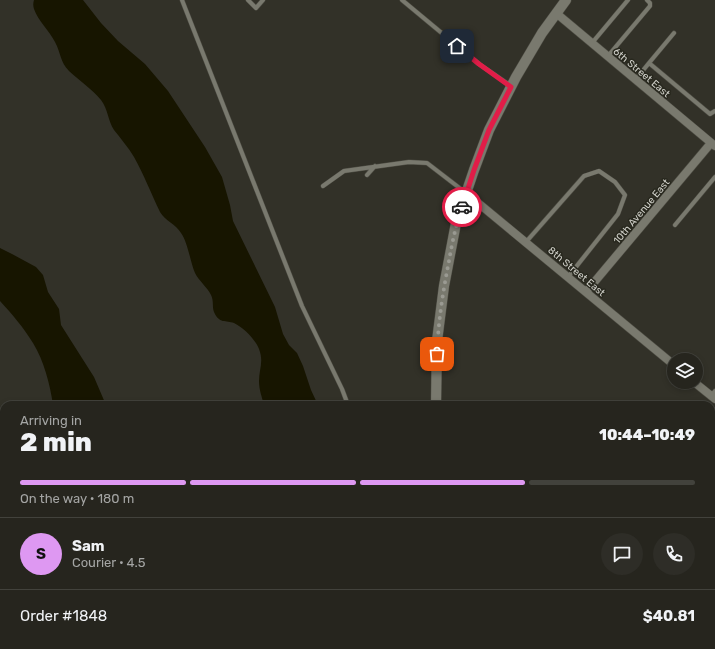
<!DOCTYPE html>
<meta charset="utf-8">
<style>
body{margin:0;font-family:Rubik,sans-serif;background:#2e2d27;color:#f1f3f6;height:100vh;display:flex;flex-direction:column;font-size:15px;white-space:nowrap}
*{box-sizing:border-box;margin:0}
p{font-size:13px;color:#a4a5a4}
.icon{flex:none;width:22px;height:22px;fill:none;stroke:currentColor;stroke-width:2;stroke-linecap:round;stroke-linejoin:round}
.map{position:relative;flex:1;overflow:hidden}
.details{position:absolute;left:0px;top:401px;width:715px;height:248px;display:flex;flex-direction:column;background:#26251e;border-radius:12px 12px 0 0;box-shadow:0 2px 6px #0003,0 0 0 1px #42423c}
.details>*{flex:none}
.buttons{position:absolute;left:667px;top:353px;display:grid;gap:8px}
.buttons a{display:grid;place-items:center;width:36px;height:36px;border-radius:50%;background:#26251e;box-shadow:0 2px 6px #0003,0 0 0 1px #42423c;font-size:20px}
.pin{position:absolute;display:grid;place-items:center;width:34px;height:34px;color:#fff;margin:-17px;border-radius:8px;box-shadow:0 2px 6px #0006}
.courier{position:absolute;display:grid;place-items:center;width:40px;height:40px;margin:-20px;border:3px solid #e11d48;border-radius:50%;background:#fff;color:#222;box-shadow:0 1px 5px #0007}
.headline em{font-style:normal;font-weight:800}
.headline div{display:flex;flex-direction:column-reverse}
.headline{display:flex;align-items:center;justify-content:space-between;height:68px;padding:0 20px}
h1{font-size:26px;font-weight:800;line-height:30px}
.bar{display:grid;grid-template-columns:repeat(4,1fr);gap:6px 4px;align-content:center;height:48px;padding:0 20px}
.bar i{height:5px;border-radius:3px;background:#42423c}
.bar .active{background:#de98f2}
.bar p{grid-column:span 4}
.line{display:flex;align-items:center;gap:10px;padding:0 20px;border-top:1px solid #42423c}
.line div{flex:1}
.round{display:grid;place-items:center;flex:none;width:42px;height:42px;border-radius:21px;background:#2e2d27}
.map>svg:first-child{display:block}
.water{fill:#171500}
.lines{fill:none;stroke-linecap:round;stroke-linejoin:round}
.lane-casing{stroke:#4e4d44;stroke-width:5}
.street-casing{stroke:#4e4d44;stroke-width:9}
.secondary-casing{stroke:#4e4d44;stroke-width:11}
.lane{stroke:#79796e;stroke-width:4}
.street{stroke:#79796e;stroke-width:8}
.secondary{stroke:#79796e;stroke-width:10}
.done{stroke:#9a9a92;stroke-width:4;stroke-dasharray:0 7.2}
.route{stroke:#e11d48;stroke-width:5}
.labels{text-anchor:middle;stroke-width:3;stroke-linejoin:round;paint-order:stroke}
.street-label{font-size:10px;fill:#d2d2cb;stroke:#28281e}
</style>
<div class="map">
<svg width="715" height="649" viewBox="0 0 715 649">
<rect width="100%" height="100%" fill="#323128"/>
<!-- water -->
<path class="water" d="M34,0H83L101,23L118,41L145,64L168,91L205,147L222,177L230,205L233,221L275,307L283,334L289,345L297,353L303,366L311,390L318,405H264C262,397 259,390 259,381C259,369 264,362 259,349C255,339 244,328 234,323C226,320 219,324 214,312C212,307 214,301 211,295C207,287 199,281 195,273C190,261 188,243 181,233C176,224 165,221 160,212C151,193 144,175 134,157C128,147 121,139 114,130C108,121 108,109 101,100C92,89 80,81 69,71C60,62 61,53 55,42C49,30 38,21 34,9C33,6 33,3 34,0Z
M0,248L12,254L36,267L43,275L48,292L59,309L61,325L94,377L106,405H53C50,384 44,361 33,343C23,327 12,314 0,301Z
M4,617V645H62L59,649H0V626Z
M276,645H341L339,649H274Z"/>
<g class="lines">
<defs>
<path id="lane" d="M182,0L302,306L342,389L348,405
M248,0L256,8L263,0
M402,0L479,64L511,86
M674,33L649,63L710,114L715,111
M592,43L628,0
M608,56L650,6V3L647,0
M636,79L649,63
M367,175L375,166
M323,186L344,171L409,162L427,163L466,193
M675,225L715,177
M526,242L584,176L599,171L615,182L625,195L618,214L568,277
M711,396L715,391
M711,415L715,410
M711,628L715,631
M366,649L368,645
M581,649L584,645
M646,649L649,645
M706,649L707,647L715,645"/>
<path id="street" d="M556,13L715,146
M466,193L674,365
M586,292L711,143
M694,382L715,399
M711,500L715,496
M711,552L715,555"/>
<path id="secondary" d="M436,405L437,341L444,286L456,223L474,170L489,130L516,77L542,33L566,0
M635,645L640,649
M383,649L385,645"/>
</defs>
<!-- lane casing -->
<use href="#lane" class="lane-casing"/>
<!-- street casing -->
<use href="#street" class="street-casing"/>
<!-- secondary casing -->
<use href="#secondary" class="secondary-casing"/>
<!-- lane -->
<use href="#lane" class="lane"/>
<!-- street -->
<use href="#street" class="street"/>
<!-- secondary -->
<use href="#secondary" class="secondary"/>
</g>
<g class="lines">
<!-- done -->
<path class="done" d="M437,354C438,323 443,291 449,261C452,243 456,225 462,207"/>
<!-- route -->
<path class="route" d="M457,46L479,64L511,87L489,130L474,170L462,207"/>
</g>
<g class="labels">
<!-- street labels -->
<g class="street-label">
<text transform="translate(642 72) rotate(40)" y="4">6th Street East</text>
<text transform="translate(641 211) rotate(-50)" y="4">10th Avenue East</text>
<text transform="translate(577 271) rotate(40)" y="4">8th Street East</text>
</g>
</g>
</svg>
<div class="buttons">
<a><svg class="icon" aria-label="layers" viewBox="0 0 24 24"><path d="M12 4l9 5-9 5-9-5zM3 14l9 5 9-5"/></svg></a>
</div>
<div class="pin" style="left:437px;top:354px;background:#ea580c"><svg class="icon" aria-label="bag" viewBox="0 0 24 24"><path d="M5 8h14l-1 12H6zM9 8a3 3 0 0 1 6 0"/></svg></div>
<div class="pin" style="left:457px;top:46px;background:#1f2937"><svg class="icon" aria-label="home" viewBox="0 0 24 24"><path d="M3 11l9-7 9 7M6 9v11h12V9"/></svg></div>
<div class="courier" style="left:462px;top:207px"><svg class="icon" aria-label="car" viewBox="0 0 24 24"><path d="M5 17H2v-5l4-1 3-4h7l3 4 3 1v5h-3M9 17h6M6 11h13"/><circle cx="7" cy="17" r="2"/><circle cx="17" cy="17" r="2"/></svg></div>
<section class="details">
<div class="headline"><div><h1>2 min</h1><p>Arriving in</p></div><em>10:44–10:49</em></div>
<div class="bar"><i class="active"></i><i class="active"></i><i class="active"></i><i></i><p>On the way · 180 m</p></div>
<div class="line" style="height:72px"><b class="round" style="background:#de98f2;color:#111">S</b><div><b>Sam</b><p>Courier · 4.5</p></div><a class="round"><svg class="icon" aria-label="chat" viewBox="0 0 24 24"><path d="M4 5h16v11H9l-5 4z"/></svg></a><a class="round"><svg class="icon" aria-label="phone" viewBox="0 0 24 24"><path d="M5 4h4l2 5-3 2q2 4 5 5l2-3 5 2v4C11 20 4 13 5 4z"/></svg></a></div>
<div class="line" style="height:52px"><div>Order #1848</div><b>$40.81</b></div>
</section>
</div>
